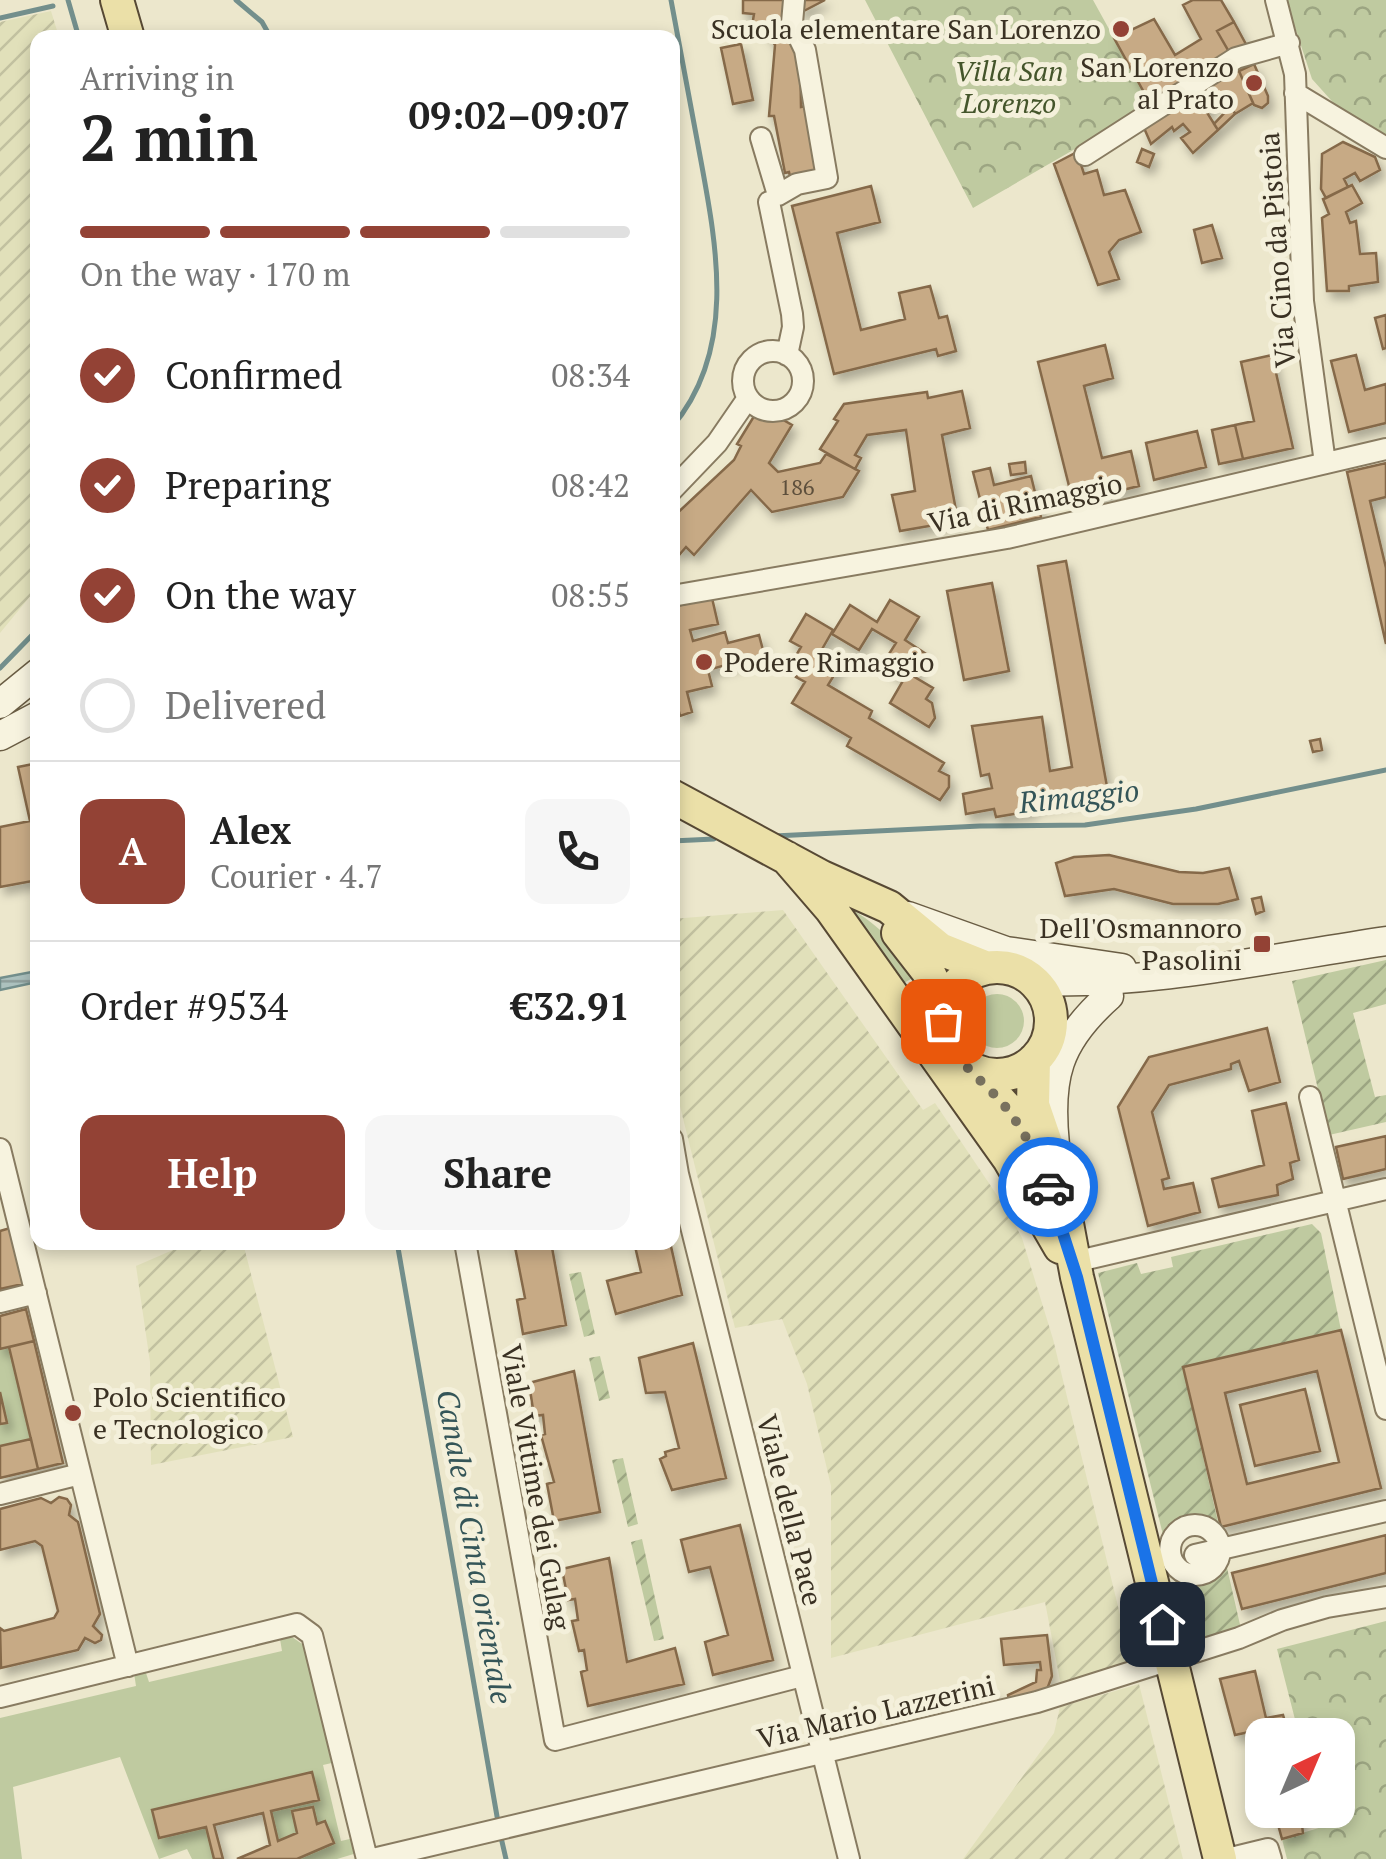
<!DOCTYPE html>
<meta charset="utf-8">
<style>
body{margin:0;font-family:"PT Serif",serif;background:#f6f6f6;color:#222;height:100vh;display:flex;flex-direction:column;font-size:38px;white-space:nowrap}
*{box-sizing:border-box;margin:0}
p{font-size:32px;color:#767676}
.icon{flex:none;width:55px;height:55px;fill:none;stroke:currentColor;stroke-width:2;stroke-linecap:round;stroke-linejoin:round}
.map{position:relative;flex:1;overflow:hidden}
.details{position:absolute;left:30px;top:30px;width:650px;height:1220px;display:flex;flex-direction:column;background:#fff;border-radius:20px;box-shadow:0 5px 15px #0003}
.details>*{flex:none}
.needle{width:65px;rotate:44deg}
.fabs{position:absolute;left:1245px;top:1718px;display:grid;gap:20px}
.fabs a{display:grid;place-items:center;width:110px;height:110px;border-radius:20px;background:#fff;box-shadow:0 5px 15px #0003;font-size:50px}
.pin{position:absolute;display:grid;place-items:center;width:85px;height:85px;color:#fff;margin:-42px;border-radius:20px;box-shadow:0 5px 15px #0006}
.courier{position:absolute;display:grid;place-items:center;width:100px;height:100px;margin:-50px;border:8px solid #1a73e8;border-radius:50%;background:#fff;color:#222;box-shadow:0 2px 12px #0007}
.summary em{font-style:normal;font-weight:800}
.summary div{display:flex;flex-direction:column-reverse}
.summary{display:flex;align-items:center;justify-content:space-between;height:170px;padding:0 50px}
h1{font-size:65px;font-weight:800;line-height:75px}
.bar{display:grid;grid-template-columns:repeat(4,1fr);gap:15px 10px;align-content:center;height:120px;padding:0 50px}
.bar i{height:12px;border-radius:8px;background:#e0e0e0}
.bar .active{background:#934235}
.bar p{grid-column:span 4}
.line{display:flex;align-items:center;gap:25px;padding:0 50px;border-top:2px solid #e0e0e0}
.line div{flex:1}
.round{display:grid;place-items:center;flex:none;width:105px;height:105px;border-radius:20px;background:#f6f6f6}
ol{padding:0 50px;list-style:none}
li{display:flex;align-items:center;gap:30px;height:110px}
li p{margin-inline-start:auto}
li .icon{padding:10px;border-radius:50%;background:#934235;color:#fff;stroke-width:4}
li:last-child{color:#767676}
li i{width:55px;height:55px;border:5px solid #e0e0e0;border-radius:50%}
.primary-button{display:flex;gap:20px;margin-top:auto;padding:20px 50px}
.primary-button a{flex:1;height:115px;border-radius:20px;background:#934235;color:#fff;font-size:40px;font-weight:800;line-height:115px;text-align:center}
.primary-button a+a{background:#f6f6f6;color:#222}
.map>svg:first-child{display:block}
.farmland{fill:url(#farmland-furrows)}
.grass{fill:#bfcaa0}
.park{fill:url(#park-crowns)}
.garden{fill:url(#garden-furrows)}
.water{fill:url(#water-rules);stroke:#738f8c;stroke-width:2.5}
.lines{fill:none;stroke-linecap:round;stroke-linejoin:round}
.stream{stroke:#738f8c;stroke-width:5}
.building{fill:#c7aa85;stroke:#856949;stroke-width:2.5;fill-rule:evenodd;filter:url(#shadow)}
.street-casing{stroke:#887b61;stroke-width:24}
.secondary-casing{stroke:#6a5d44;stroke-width:31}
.primary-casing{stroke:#574934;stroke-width:36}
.street{stroke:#f7f3df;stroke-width:20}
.secondary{stroke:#f7f3df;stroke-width:28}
.primary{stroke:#ebe0a8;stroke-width:32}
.done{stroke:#78715e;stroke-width:10;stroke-dasharray:0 18}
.route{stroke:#1a73e8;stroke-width:12}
.poi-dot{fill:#934235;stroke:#f4f0db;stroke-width:4}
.labels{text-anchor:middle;stroke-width:10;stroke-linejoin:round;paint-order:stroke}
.number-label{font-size:22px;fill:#5d4f3c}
.poi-label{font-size:28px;fill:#3a3123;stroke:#f4f0db;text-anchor:end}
.park-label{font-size:28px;font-style:italic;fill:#44552b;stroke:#f4f0db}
.street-label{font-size:28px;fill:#3a3123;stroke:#f4f0db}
.water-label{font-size:30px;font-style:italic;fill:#345558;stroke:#f4f0db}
</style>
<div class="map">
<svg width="1386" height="1859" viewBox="0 0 1386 1859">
<defs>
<pattern id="farmland-furrows" width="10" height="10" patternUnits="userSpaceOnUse" patternTransform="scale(2.5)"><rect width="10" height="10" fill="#e1e0ba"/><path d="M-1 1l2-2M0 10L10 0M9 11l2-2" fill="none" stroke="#c2c1a0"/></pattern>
<pattern id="park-crowns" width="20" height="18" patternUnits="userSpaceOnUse" patternTransform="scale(2.5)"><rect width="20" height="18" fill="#bfcaa0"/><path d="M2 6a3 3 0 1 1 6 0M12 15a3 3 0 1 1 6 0" fill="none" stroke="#9ca582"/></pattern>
<pattern id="garden-furrows" width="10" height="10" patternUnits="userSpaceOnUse" patternTransform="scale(2.5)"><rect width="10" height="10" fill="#bfcaa0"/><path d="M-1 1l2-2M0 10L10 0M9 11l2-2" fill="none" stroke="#9ca582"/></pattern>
<pattern id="water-rules" width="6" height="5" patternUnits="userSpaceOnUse" patternTransform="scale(2.5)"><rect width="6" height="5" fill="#acc1be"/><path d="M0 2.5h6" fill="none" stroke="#8d9d9a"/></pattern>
<filter id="shadow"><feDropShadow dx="4.5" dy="7" stdDeviation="5" flood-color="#0004"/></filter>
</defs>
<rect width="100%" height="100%" fill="#ece7cc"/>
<!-- farmland -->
<path class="farmland" d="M51,11L59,37L38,38L37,588L0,633V22Z
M783,910L923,1110L935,1103L1009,1213L1022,1238L1053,1339L1131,1660L1061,1686L1045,1602L831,1658V1486L807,1384L782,1319L735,1328L673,1078L672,919Z
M189,1243H243L293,1437L151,1465L150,1362L136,1266Z
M1139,1684L1183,1859H963L1054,1733L1060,1707Z"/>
<!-- grass -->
<path class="grass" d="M832,898C876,922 889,934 916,976L904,983L889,961L874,960Z
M970 1021a27 27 0 1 1 54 0a27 27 0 1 1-54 0Z
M9,1347L31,1439L0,1446V1424L7,1422L0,1392V1349Z
M292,1637L308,1648L336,1762L323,1765L341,1841L354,1838L357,1853L337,1859H297L317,1824L313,1807L292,1811L297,1833L278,1841L271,1811L318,1800L311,1772L153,1810L159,1838L206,1827L214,1859H192L187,1849L159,1859L120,1757L13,1787L22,1859H0V1718L136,1686L134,1673L145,1670L149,1682L282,1651L280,1639Z"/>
<!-- park -->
<path class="park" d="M865,0H1093L1151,105L973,208Z
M1286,0H1386V136L1339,109L1312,79Z
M1386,1621V1859H1287L1282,1839L1322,1827L1318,1810H1338V1735H1299L1277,1649Z"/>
<!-- garden -->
<path class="garden" d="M1386,960V1004L1353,1013L1375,1097L1386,1095V1122L1329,1135L1292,981Z
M1312,1224L1321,1233L1341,1330L1183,1368L1222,1540L1197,1523L1175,1531L1172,1541L1165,1543L1098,1273L1137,1263L1141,1274L1173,1267L1171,1257Z
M581,1272L595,1334L584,1337L569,1274Z
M600,1356L610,1398L599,1401L589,1358Z
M623,1458L638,1524L628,1527L612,1460Z
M642,1539L664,1639L654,1641L631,1542Z
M1225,1559L1241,1629L1191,1645L1171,1566L1177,1564L1195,1576L1211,1568L1215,1561Z"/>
<!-- water -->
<path class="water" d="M37,971V982L0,990V978Z"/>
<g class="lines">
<!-- stream -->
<path class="stream" d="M68,0L79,38
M236,0L262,22L271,38
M671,0C680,48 689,97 698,145C715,238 740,347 672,427
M0,18L53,6
M97,38L112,34
M0,668L38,629
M774,836L980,826L1085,825L1196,809L1386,770
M672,841L714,839
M397,1242L498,1822
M500,1833L506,1859"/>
</g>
<!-- building -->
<path class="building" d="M743,0H788L783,28L800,44L801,107L806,106L819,175L791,180L789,172L785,173L774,116H769L775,45L765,29L752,26L754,14L743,13Z
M801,0H825L798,14Z
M1193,0H1221L1234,22L1217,31L1232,57L1151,105L1114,38L1154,19L1175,55L1201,39L1183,5Z
M1234,22L1248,48L1232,57L1217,31Z
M741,44L753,100L733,104L721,48Z
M1254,64L1268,96V103L1262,108L1254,105L1239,71Z
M1229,66L1231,74L1239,71L1253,103L1235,114L1226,94L1206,111L1218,130L1193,153L1181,138L1190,132L1183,124L1174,131L1172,127L1151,144L1144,128Z
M1231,106L1235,114L1218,130L1214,124Z
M1343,142L1375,157L1380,170L1360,181L1355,173L1344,179L1348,187L1326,198L1321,189L1322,154Z
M1142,149L1154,154L1149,167L1137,162Z
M1077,152L1084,174L1097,170L1104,195L1125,190L1141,232L1119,240L1109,252L1119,279L1098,285L1054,164Z
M1352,185L1362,203L1346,212L1350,223L1356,221L1360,254L1376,253L1378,282L1349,286V291H1327L1322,218L1329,214L1323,199Z
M871,186L880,222L837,233L861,330L905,319L899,293L930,286L939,318L947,316L956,351L938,356L936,349L834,374L792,206Z
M1212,225L1222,258L1202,263L1194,230Z
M1386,315V348L1383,349L1375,318Z
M1105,345L1113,378L1084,386L1102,458L1131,451L1139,486L1073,502L1038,362Z
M1272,355L1293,448L1243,459L1235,425L1254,421L1241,362Z
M1356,355L1365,390L1386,384V423L1349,432L1331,361Z
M962,391L970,428L942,435L958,521L900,531L892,495L915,491L906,430L867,435L855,455L861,458L855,469L820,449L838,421L834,419L844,404L927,392L928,398Z
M756,413L767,420L771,413L792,425L769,463L778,472L820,463L826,454L859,471L843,497L772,512L751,490L694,555L686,547L680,554L672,547V518L734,460L741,446L737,444Z
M1235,425L1243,459L1219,464L1212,430Z
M1197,431L1206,467L1154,480L1146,443Z
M1025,462L1026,473L1011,475L1009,464Z
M1386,463V497L1370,501L1386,568V644L1347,472Z
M990,468L994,485L1031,476L1041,517L988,530L973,472Z
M1066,561L1108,792L1031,806L1032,811L996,817L994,809L966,814L963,794L992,788L989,774L981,776L972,726L1042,717L1050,771L1072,767L1038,566Z
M992,583L1009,671L964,680L947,591Z
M712,598L718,624L690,630L693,641L725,632L728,643L759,635L764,654L708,670L712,686L687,692L692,712L680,716L672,684V607Z
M890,600L919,617L905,640L926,654L913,676L933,688L926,699L932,703L935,718L929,727L890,703L904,679L882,665L896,643L872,629L859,650L832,634L850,605L877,622Z
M806,614L833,630L821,651L841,664L828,685L872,711L869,718L944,763L939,771L949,776V787L940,800L847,746L851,738L792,703L805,682L796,677L804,665L794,659L801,647L790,641Z
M1320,739L1322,750L1313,752L1310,741Z
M38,763V880L0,887V827L30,821L18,767Z
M1109,855L1179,872L1203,873L1229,868L1238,899L1218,904H1173L1114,889L1065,896L1056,863L1074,857Z
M1261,897L1264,911L1256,914L1252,899Z
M1267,1028L1280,1082L1249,1091L1239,1061L1231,1064V1069L1169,1085L1152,1112L1169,1178L1162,1180L1164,1189L1193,1183L1200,1212L1148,1226L1118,1107L1149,1057Z
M1286,1103L1299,1160L1290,1163L1293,1179L1277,1185L1278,1195L1219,1207L1212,1179L1264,1165L1252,1111Z
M1386,1136V1169L1343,1179L1336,1147Z
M10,1228L23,1284L0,1289V1231Z
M514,1242H551L566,1325L523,1334L517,1300L525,1298Z
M634,1242H670L682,1295L616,1314L607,1281L641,1272Z
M26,1309L34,1341L0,1349V1316Z
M1341,1330L1381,1488L1221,1527L1183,1367ZM1317,1371L1339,1462L1247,1484L1225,1393Z
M34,1341L63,1463L38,1469L9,1347Z
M693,1343L726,1478L672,1490L660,1459L666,1456L665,1452L679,1448L665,1392L646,1393L639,1358Z
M574,1371L600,1512L554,1521L547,1484L554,1482L541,1435L545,1434L543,1415L534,1416L529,1383Z
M1305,1389L1320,1451L1255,1466L1240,1405Z
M0,1392L7,1423L0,1424Z
M31,1439L38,1469L0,1478V1446Z
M59,1497L67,1499L71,1505L69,1515L78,1522L100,1614L93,1626L102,1635L101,1640L95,1643L85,1638L78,1650L1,1668L0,1628L4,1631L54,1618L58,1611L42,1546L35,1541L0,1550V1509L41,1498L51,1503Z
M740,1525L773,1660L713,1675L705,1642L728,1635L710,1567L689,1572L681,1540Z
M1386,1535V1573L1242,1609L1232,1573Z
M609,1558L627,1662L675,1648L684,1684L588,1706L581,1672L587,1670L584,1650L579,1651L572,1621L578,1620L575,1599L568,1600L562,1569Z
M1047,1635L1052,1676L1046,1692L1009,1702L1008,1695L1036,1682L1037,1670H1041L1040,1662L1004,1665L1001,1639Z
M1255,1671L1266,1718L1283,1715L1289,1735H1262V1741L1259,1730L1235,1735L1220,1679Z
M995,1692L998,1705L983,1708L981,1694Z
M312,1772L319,1800L271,1811L278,1841L297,1833L292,1811L313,1807L317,1824L325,1821L334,1843L297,1859H237L270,1845L263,1813L214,1825L223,1859H214L206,1827L159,1838L152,1810Z
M1274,1810H1315V1812L1301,1817L1303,1833L1282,1839Z"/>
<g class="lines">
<defs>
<path id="street" d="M1276,0L1295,74L1303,301L1325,463
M1295,93L1386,148
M761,138L778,195L797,184L827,178L805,50L792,23L794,0
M1085,155L1236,58L1289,43
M769,202L792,314L793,327L787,355
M743 381a30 30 0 1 1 60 0a30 30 0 1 1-60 0Z
M672,490L717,443L748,398
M672,596L1007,538L1386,449
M1310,1097L1386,1409
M672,1139L678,1174L672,1160
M0,1149L128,1666
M678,1174L849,1859
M465,1242L555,1740L802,1676
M1074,1262L1386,1189
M0,1302L36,1293
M0,1494L80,1474
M1170 1550a25 25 0 1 1 50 0a25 25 0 1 1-50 0Z
M1195,1555L1386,1511
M0,1697L297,1624L312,1635L367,1859
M373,1859L1037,1702L1239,1638L1282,1620L1327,1607L1386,1597
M1227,1859L1268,1849L1271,1859"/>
<path id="secondary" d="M0,704L38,673
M0,736L38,716
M908,916L1006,951L1122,968
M1035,981C1152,985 1270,958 1386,941
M1055,1145C1048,1078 1057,1042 1109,996"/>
<path id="primary" d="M117,0L128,38
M672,796L822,877L889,907L940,949L985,967
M787,858L831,909L1009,1159L1060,1247
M898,933L929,973L945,1007
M943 1021a54 54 0 1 1 108 0a54 54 0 1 1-108 0Z
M1034,1060L1033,1105L1059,1181L1077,1277L1220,1859
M968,1066L1009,1111L1034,1154"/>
</defs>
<!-- street casing -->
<use href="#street" class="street-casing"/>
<!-- secondary casing -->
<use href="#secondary" class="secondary-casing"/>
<!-- primary casing -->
<use href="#primary" class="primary-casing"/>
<!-- street -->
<use href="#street" class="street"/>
<!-- secondary -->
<use href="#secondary" class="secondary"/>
<!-- primary -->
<use href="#primary" class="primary"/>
</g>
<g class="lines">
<!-- done -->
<path class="done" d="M943,1021C948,1060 985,1080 1007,1109C1025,1132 1039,1160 1048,1187"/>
<!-- route -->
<path class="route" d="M1048,1187L1077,1277L1162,1624"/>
</g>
<!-- markers -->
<g class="poi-dot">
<circle cx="1121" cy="29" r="10"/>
<circle cx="1254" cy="83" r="10"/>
<circle cx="704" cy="662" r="10"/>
<rect x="1252" y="934" width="20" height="20" rx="5"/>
<circle cx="73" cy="1413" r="10"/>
</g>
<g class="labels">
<!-- number labels -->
<g class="number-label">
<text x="797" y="495">186</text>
</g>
<!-- poi labels -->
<g class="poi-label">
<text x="1101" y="39">Scuola elementare San Lorenzo</text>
<text x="1234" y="77">San Lorenzo<tspan x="1234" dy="32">al Prato</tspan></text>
<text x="724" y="672" text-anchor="start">Podere Rimaggio</text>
<text x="1242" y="938">Dell'Osmannoro<tspan x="1242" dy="32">Pasolini</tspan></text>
<text x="93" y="1407" text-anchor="start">Polo Scientifico<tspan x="93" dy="32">e Tecnologico</tspan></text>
</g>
<!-- park labels -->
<g class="park-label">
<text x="1009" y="81">Villa San<tspan x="1009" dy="32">Lorenzo</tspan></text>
</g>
<!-- street labels -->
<g class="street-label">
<text transform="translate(1277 250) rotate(-94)" y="10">Via Cino da Pistoia</text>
<text transform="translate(1025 503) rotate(-12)" y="10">Via di Rimaggio</text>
<text transform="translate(536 1487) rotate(80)" y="10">Viale Vittime dei Gulag</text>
<text transform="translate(790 1510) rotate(76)" y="10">Viale della Pace</text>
<text transform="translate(876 1712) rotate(-13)" y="10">Via Mario Lazzerini</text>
</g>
<!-- water labels -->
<g class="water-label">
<text transform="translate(1079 797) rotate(-6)" y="10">Rimaggio</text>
<text transform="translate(474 1547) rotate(80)" y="10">Canale di Cinta orientale</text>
</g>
</g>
</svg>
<div class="fabs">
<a><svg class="needle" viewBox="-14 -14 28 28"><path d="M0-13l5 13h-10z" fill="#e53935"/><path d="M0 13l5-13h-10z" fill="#767676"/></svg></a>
</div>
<div class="pin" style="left:943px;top:1021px;background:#ea580c"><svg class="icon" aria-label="bag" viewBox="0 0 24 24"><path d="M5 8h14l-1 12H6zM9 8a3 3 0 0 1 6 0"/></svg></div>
<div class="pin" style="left:1162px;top:1624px;background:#1f2937"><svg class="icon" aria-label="home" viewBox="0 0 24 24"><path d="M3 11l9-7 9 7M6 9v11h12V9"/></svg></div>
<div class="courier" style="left:1048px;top:1187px"><svg class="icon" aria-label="car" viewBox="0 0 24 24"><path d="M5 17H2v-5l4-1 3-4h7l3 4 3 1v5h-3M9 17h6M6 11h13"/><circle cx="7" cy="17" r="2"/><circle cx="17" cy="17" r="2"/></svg></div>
<section class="details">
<div class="summary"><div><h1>2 min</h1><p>Arriving in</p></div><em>09:02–09:07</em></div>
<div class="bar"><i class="active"></i><i class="active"></i><i class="active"></i><i></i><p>On the way · 170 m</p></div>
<ol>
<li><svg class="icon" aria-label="check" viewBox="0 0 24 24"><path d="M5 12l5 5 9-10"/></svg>Confirmed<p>08:34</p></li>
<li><svg class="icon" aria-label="check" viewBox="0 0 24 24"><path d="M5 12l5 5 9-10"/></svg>Preparing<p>08:42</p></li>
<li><svg class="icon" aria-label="check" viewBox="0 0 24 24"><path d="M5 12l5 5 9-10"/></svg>On the way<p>08:55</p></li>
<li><i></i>Delivered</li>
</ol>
<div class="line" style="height:180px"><b class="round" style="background:#934235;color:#fff">A</b><div><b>Alex</b><p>Courier · 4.7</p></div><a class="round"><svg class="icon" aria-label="phone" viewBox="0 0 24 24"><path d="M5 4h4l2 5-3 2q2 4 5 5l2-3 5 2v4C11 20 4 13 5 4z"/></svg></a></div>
<div class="line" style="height:130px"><div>Order #9534</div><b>€32.91</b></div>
<div class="primary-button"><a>Help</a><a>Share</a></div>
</section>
</div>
